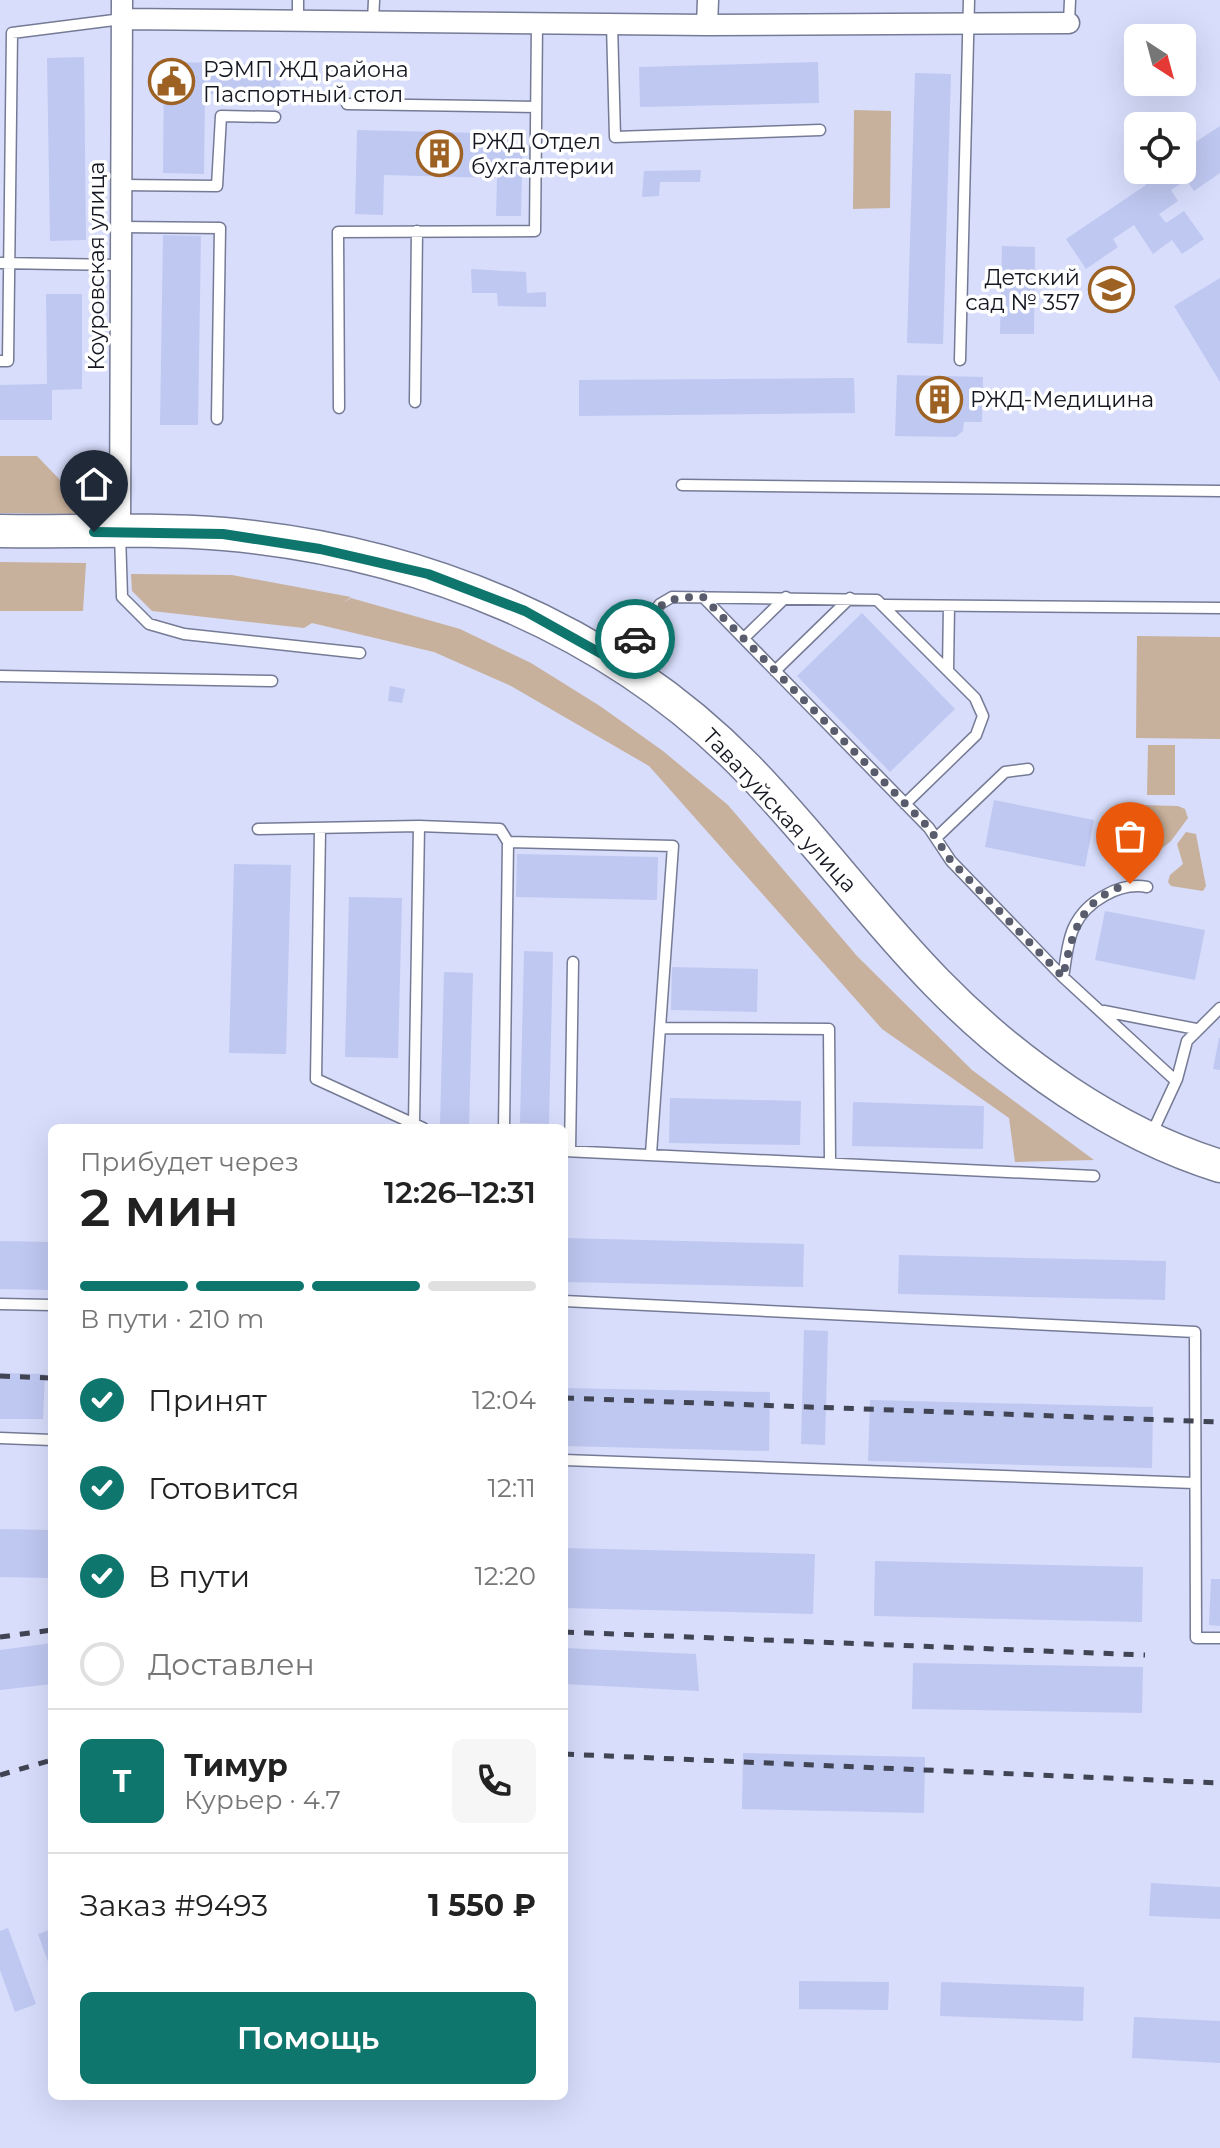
<!DOCTYPE html>
<html lang="ru">
<meta charset="utf-8">
<style>
body{margin:0;font-family:Montserrat,sans-serif;background:#f6f6f6;color:#222;height:100vh;display:flex;flex-direction:column;font-size:30px;white-space:nowrap}
*{box-sizing:border-box;margin:0}
p{font-size:26px;color:#767676}
.icon{flex:none;width:44px;height:44px;fill:none;stroke:currentColor;stroke-width:2;stroke-linecap:round;stroke-linejoin:round}
.map{position:relative;flex:1;overflow:hidden}
.sheet{position:absolute;left:48px;top:1124px;width:520px;height:976px;display:flex;flex-direction:column;background:#fff;border-radius:12px;box-shadow:0 8px 32px #0002}
.sheet>*{flex:none}
.needle{width:52px;rotate:144deg}
.controls{position:absolute;left:1124px;top:24px;display:grid;gap:16px}
.controls a{display:grid;place-items:center;width:72px;height:72px;border-radius:12px;background:#fff;box-shadow:0 8px 32px #0002;font-size:40px}
.pin{position:absolute;display:grid;place-items:center;width:68px;height:68px;color:#fff;margin:-82px -34px;border-radius:50% 50% 50% 0;rotate:-45deg;box-shadow:0 0 8px #0007}
.pin .icon{rotate:45deg}
.courier{position:absolute;display:grid;place-items:center;width:80px;height:80px;margin:-40px;border:6px solid #0f766e;border-radius:50%;background:#fff;color:#222;box-shadow:0 2px 10px #0007}
.head em{font-style:normal;font-weight:600}
.head div{display:flex;flex-direction:column-reverse}
.head{display:flex;align-items:center;justify-content:space-between;height:136px;padding:0 32px}
h1{font-size:52px;font-weight:600;line-height:60px}
.bar{display:grid;grid-template-columns:repeat(4,1fr);gap:12px 8px;align-content:center;height:96px;padding:0 32px}
.bar i{height:10px;border-radius:6px;background:#e0e0e0}
.bar .on{background:#0f766e}
.bar p{grid-column:span 4}
.line{display:flex;align-items:center;gap:20px;padding:0 32px;border-top:2px solid #e0e0e0}
.line div{flex:1}
.round{display:grid;place-items:center;flex:none;width:84px;height:84px;border-radius:12px;background:#f6f6f6}
ol{padding:0 32px;list-style:none}
li{display:flex;align-items:center;gap:24px;height:88px}
li p{margin-inline-start:auto}
li .icon{padding:8px;border-radius:50%;background:#0f766e;color:#fff;stroke-width:4}
li:last-child{color:#767676}
li i{width:44px;height:44px;border:4px solid #e0e0e0;border-radius:50%}
.cta{display:flex;gap:16px;margin-top:auto;padding:16px 32px}
.cta a{flex:1;height:92px;border-radius:12px;background:#0f766e;color:#fff;font-size:32px;font-weight:600;line-height:92px;text-align:center}
.map>svg:first-child{display:block}
.green{fill:#c8b19c}
.building{fill:#bfc8f1}
.lines{fill:none;stroke-linecap:round;stroke-linejoin:round}
.service-casing{stroke:#767b95;stroke-width:13}
.minor-casing{stroke:#767b95;stroke-width:23}
.primary-casing{stroke:#767b95;stroke-width:35}
.service{stroke:#fff;stroke-width:10}
.minor{stroke:#fff;stroke-width:20}
.primary{stroke:#fff;stroke-width:32}
.rail{stroke:#414453;stroke-width:5;stroke-dasharray:10 10;stroke-linecap:butt}
.done{stroke:#595c6d;stroke-width:8;stroke-dasharray:0 14.4}
.route{stroke:#0f766e;stroke-width:10}
.labels{text-anchor:middle;stroke-width:7;stroke-linejoin:round;paint-order:stroke}
.poi-label{font-size:22px;fill:#151721;stroke:#fff;text-anchor:start}
.street-label{font-size:22px;fill:#151721;stroke:#fff}
</style>
<div class="map">
<svg width="1220" height="2148" viewBox="0 0 1220 2148">
<rect width="100%" height="100%" fill="#d7ddfb"/>
<!-- green -->
<path class="green" d="M854,110L891,111L890,208L853,209Z
M0,456H37L86,507V514L0,513Z
M0,562L86,563L83,611H0Z
M131,574L232,575L351,597L343,603L351,598L460,629L531,663L600,706L663,751L728,805L857,956L972,1070L1094,1160L1015,1162L1009,1118L882,1029L649,766L511,686L434,652L312,623L304,628L152,611L132,591Z
M1137,636L1220,637V739L1136,738Z
M1148,745H1175V795H1147Z
M1178,806L1185,809L1188,818L1171,841L1155,854L1132,851C1128,839 1130,813 1141,805Z
M1186,832L1196,834L1206,886L1203,891L1171,886L1168,882L1170,875L1183,864L1177,844Z"/>
<!-- building -->
<path class="building" d="M84,57L86,240L50,241L47,58Z
M164,62L281,64L280,95L205,94L204,174L163,173Z
M818,62L819,103L640,107L639,67Z
M915,73L951,74L943,344L907,343Z
M1220,126V173L1194,191L1186,180L1171,190L1178,201L1159,214L1166,223L1184,211L1204,239L1182,254L1172,240L1153,254L1134,225L1113,239L1118,247L1086,269L1066,239L1146,185L1141,179L1155,170H1182V151Z
M357,130L523,134L521,216H496L497,178L384,175L383,215L355,214Z
M701,170L700,182H660L659,196L642,197L644,171Z
M163,235L201,236L198,425H160Z
M1002,246L1035,247L1034,334H1000Z
M471,269L526,272L527,293L546,292V307L498,306L497,293H472Z
M1220,278V382L1174,306Z
M46,294H82V389L52,390V420H0V385L47,384Z
M897,375L983,377L982,422H964L963,431L956,437L895,436Z
M854,378L855,413L579,416V380Z
M862,613L955,709L890,772L797,676Z
M390,686L405,689L402,703L388,701Z
M994,800L1094,820L1085,867L985,847Z
M517,854L658,857L657,900L516,897Z
M234,864L291,865L286,1054L229,1053Z
M349,897L402,898L398,1058L345,1057Z
M1105,911L1205,930L1195,980L1095,960Z
M524,951L553,952L549,1124L520,1123Z
M672,967L758,969L757,1012L671,1010Z
M444,972L473,973L469,1126L440,1125Z
M1219,1038H1220V1070L1213,1069Z
M670,1098L801,1101L800,1145L669,1143Z
M853,1102L984,1106L983,1149L852,1146Z
M564,1238L804,1244L803,1287L564,1282Z
M0,1241L52,1242V1290L0,1289Z
M899,1255L1166,1261L1165,1300L898,1294Z
M804,1330L828,1331L825,1445L801,1444Z
M0,1373L45,1374L43,1419H0Z
M564,1388L770,1392L769,1451L564,1446Z
M870,1400L1153,1407L1152,1468L868,1461Z
M0,1529L52,1530V1578L0,1577Z
M564,1548L815,1554L813,1614L564,1608Z
M875,1561L1143,1567L1142,1622L874,1616Z
M1211,1579H1220V1626L1209,1625Z
M52,1643V1684L0,1690V1650Z
M564,1648L696,1654L699,1691L564,1684Z
M913,1663L1143,1667L1142,1713L912,1709Z
M743,1753L925,1757L924,1813L742,1809Z
M1151,1883L1220,1887V1919L1149,1916Z
M8,1928L36,2004L15,2012L0,1970V1931Z
M52,1929V1973L38,1934Z
M799,1981L889,1982L888,2010L799,2009Z
M941,1982L1084,1987L1083,2021L940,2016Z
M1134,2017L1220,2021V2063L1132,2058Z"/>
<g class="lines">
<defs>
<path id="service" d="M298,21V0
M373,21L374,0
M1069,23L1070,0
M612,24L615,137L820,130
M347,104L536,107
M121,185L217,186L221,116L275,117
M121,227L220,228L217,419
M0,263L119,265
M960,360L969,0
M0,361H8L12,33L122,19
M415,402L417,231
M339,408L338,232L535,231L537,23
M682,485L1220,491
M120,534L122,597L149,624L184,634L360,653
M703,597L929,828L951,861L1063,977L1176,1081
M885,605L1220,608
M744,638L786,597
M620,660L660,604L672,597L877,600L975,698L983,716L976,735L905,804
M948,670L949,606
M775,671L850,598
M0,676L272,681
M258,829L419,826L500,829L508,842L673,846L651,1154
M320,830L316,1079L423,1128
M936,838L1005,772L1028,769
M1063,977C1066,961 1067,941 1074,927C1086,901 1120,882 1147,887
M1104,1011L1196,1029
M660,1028L829,1029L830,1162
M414,1123L419,826
M504,1128L508,842
M1152,1133L1177,1079L1187,1041L1220,1008
M564,1151L1094,1176
M570,1151L573,962
M564,1301L1195,1332L1196,1638H1220
M0,1304L52,1305
M0,1438L52,1440
M564,1460L1194,1483"/>
<path id="minor" d="M122,19L707,25L1069,23
M707,25L708,0
M120,533L122,0"/>
<path id="primary" d="M0,531C74,532 150,528 224,534C417,551 609,627 746,767C814,836 870,915 937,983C1014,1062 1114,1133 1220,1166"/>
</defs>
<!-- service casing -->
<use href="#service" class="service-casing"/>
<!-- minor casing -->
<use href="#minor" class="minor-casing"/>
<!-- primary casing -->
<use href="#primary" class="primary-casing"/>
<!-- service -->
<use href="#service" class="service"/>
<!-- minor -->
<use href="#minor" class="minor"/>
<!-- primary -->
<use href="#primary" class="primary"/>
<!-- rail -->
<path class="rail" d="M0,1376L52,1378
M564,1398L1220,1422
M564,1632L1145,1655
M0,1637L52,1630
M564,1754L1220,1783
M0,1775L52,1760"/>
</g>
<g class="lines">
<!-- done -->
<path class="done" d="M635,639C659,606 660,596 703,597L929,828L951,861L1063,977C1072,933 1080,897 1130,884"/>
<!-- route -->
<path class="route" d="M94,532L223,534L320,549L428,574L525,611L618,663L635,639"/>
</g>
<!-- icons -->
<defs>
<symbol id="civic-ring" viewBox="-11 -11 22 22"><circle r="9.5" fill="#fff" stroke="#9d6223" stroke-width="1.5"/><path d="M-.6-6.5H3V-4.5H.6V-3L4-1V1h2V6H-6V1h2V-1L-.6-3ZM-1.2 2.5V6h2.4V2.5Z" fill="#9d6223"/></symbol>
<symbol id="building-ring" viewBox="-11 -11 22 22"><circle r="9.5" fill="#fff" stroke="#9d6223" stroke-width="1.5"/><path d="M-4-6H4V6H1V3H-1V6H-4ZM-2.5-4.3h1.7v1.8h-1.7ZM.8-4.3h1.7v1.8H.8ZM-2.5-1h1.7V.8h-1.7ZM.8-1h1.7V.8H.8Z" fill="#9d6223"/></symbol>
<symbol id="school-ring" viewBox="-11 -11 22 22"><circle r="9.5" fill="#fff" stroke="#9d6223" stroke-width="1.5"/><path d="M0-5L7-2L0 1L-7-2ZM-4 1L0 2.5L4 1V4Q0 6-4 4Z" fill="#9d6223"/></symbol>
</defs>
<g fill-rule="evenodd">
<use href="#civic-ring" x="146" y="56" width="51" height="51"/>
<use href="#building-ring" x="414" y="128" width="51" height="51"/>
<use href="#school-ring" x="1086" y="264" width="51" height="51"/>
<use href="#building-ring" x="914" y="374" width="51" height="51"/>
</g>
<g class="labels">
<!-- poi labels -->
<g class="poi-label">
<text x="203" y="77">РЭМП ЖД района<tspan x="203" dy="25">Паспортный стол</tspan></text>
<text x="471" y="149">РЖД Отдел<tspan x="471" dy="25">бухгалтерии</tspan></text>
<text x="1080" y="285" text-anchor="end">Детский<tspan x="1080" dy="25">сад № 357</tspan></text>
<text x="970" y="407">РЖД-Медицина</text>
</g>
<!-- street labels -->
<g class="street-label">
<text transform="translate(96 266) rotate(-90)" y="8">Коуровская улица</text>
<text transform="translate(780 810) rotate(47)" y="8">Таватуйская улица</text>
</g>
</g>
</svg>
<div class="controls">
<a><svg class="needle" viewBox="-14 -14 28 28"><path d="M0-13l5 13h-10z" fill="#e53935"/><path d="M0 13l5-13h-10z" fill="#767676"/></svg></a>
<a><svg class="icon" aria-label="locate" viewBox="0 0 24 24"><circle cx="12" cy="12" r="6"/><path d="M12 2v4M12 18v4M2 12h4M18 12h4"/></svg></a>
</div>
<div class="pin" style="left:1130px;top:884px;background:#ea580c"><svg class="icon" aria-label="bag" viewBox="0 0 24 24"><path d="M5 8h14l-1 12H6zM9 8a3 3 0 0 1 6 0"/></svg></div>
<div class="pin" style="left:94px;top:532px;background:#1f2937"><svg class="icon" aria-label="home" viewBox="0 0 24 24"><path d="M3 11l9-7 9 7M6 9v11h12V9"/></svg></div>
<div class="courier" style="left:635px;top:639px"><svg class="icon" aria-label="car" viewBox="0 0 24 24"><path d="M5 17H2v-5l4-1 3-4h7l3 4 3 1v5h-3M9 17h6M6 11h13"/><circle cx="7" cy="17" r="2"/><circle cx="17" cy="17" r="2"/></svg></div>
<section class="sheet">
<div class="head"><div><h1>2 мин</h1><p>Прибудет через</p></div><em>12:26–12:31</em></div>
<div class="bar"><i class="on"></i><i class="on"></i><i class="on"></i><i></i><p>В пути · 210 m</p></div>
<ol>
<li><svg class="icon" aria-label="check" viewBox="0 0 24 24"><path d="M5 12l5 5 9-10"/></svg>Принят<p>12:04</p></li>
<li><svg class="icon" aria-label="check" viewBox="0 0 24 24"><path d="M5 12l5 5 9-10"/></svg>Готовится<p>12:11</p></li>
<li><svg class="icon" aria-label="check" viewBox="0 0 24 24"><path d="M5 12l5 5 9-10"/></svg>В пути<p>12:20</p></li>
<li><i></i>Доставлен</li>
</ol>
<div class="line" style="height:144px"><b class="round" style="background:#0f766e;color:#fff">Т</b><div><b>Тимур</b><p>Курьер · 4.7</p></div><a class="round"><svg class="icon" aria-label="phone" viewBox="0 0 24 24"><path d="M5 4h4l2 5-3 2q2 4 5 5l2-3 5 2v4C11 20 4 13 5 4z"/></svg></a></div>
<div class="line" style="height:104px"><div>Заказ #9493</div><b>1 550 ₽</b></div>
<div class="cta"><a>Помощь</a></div>
</section>
</div>
